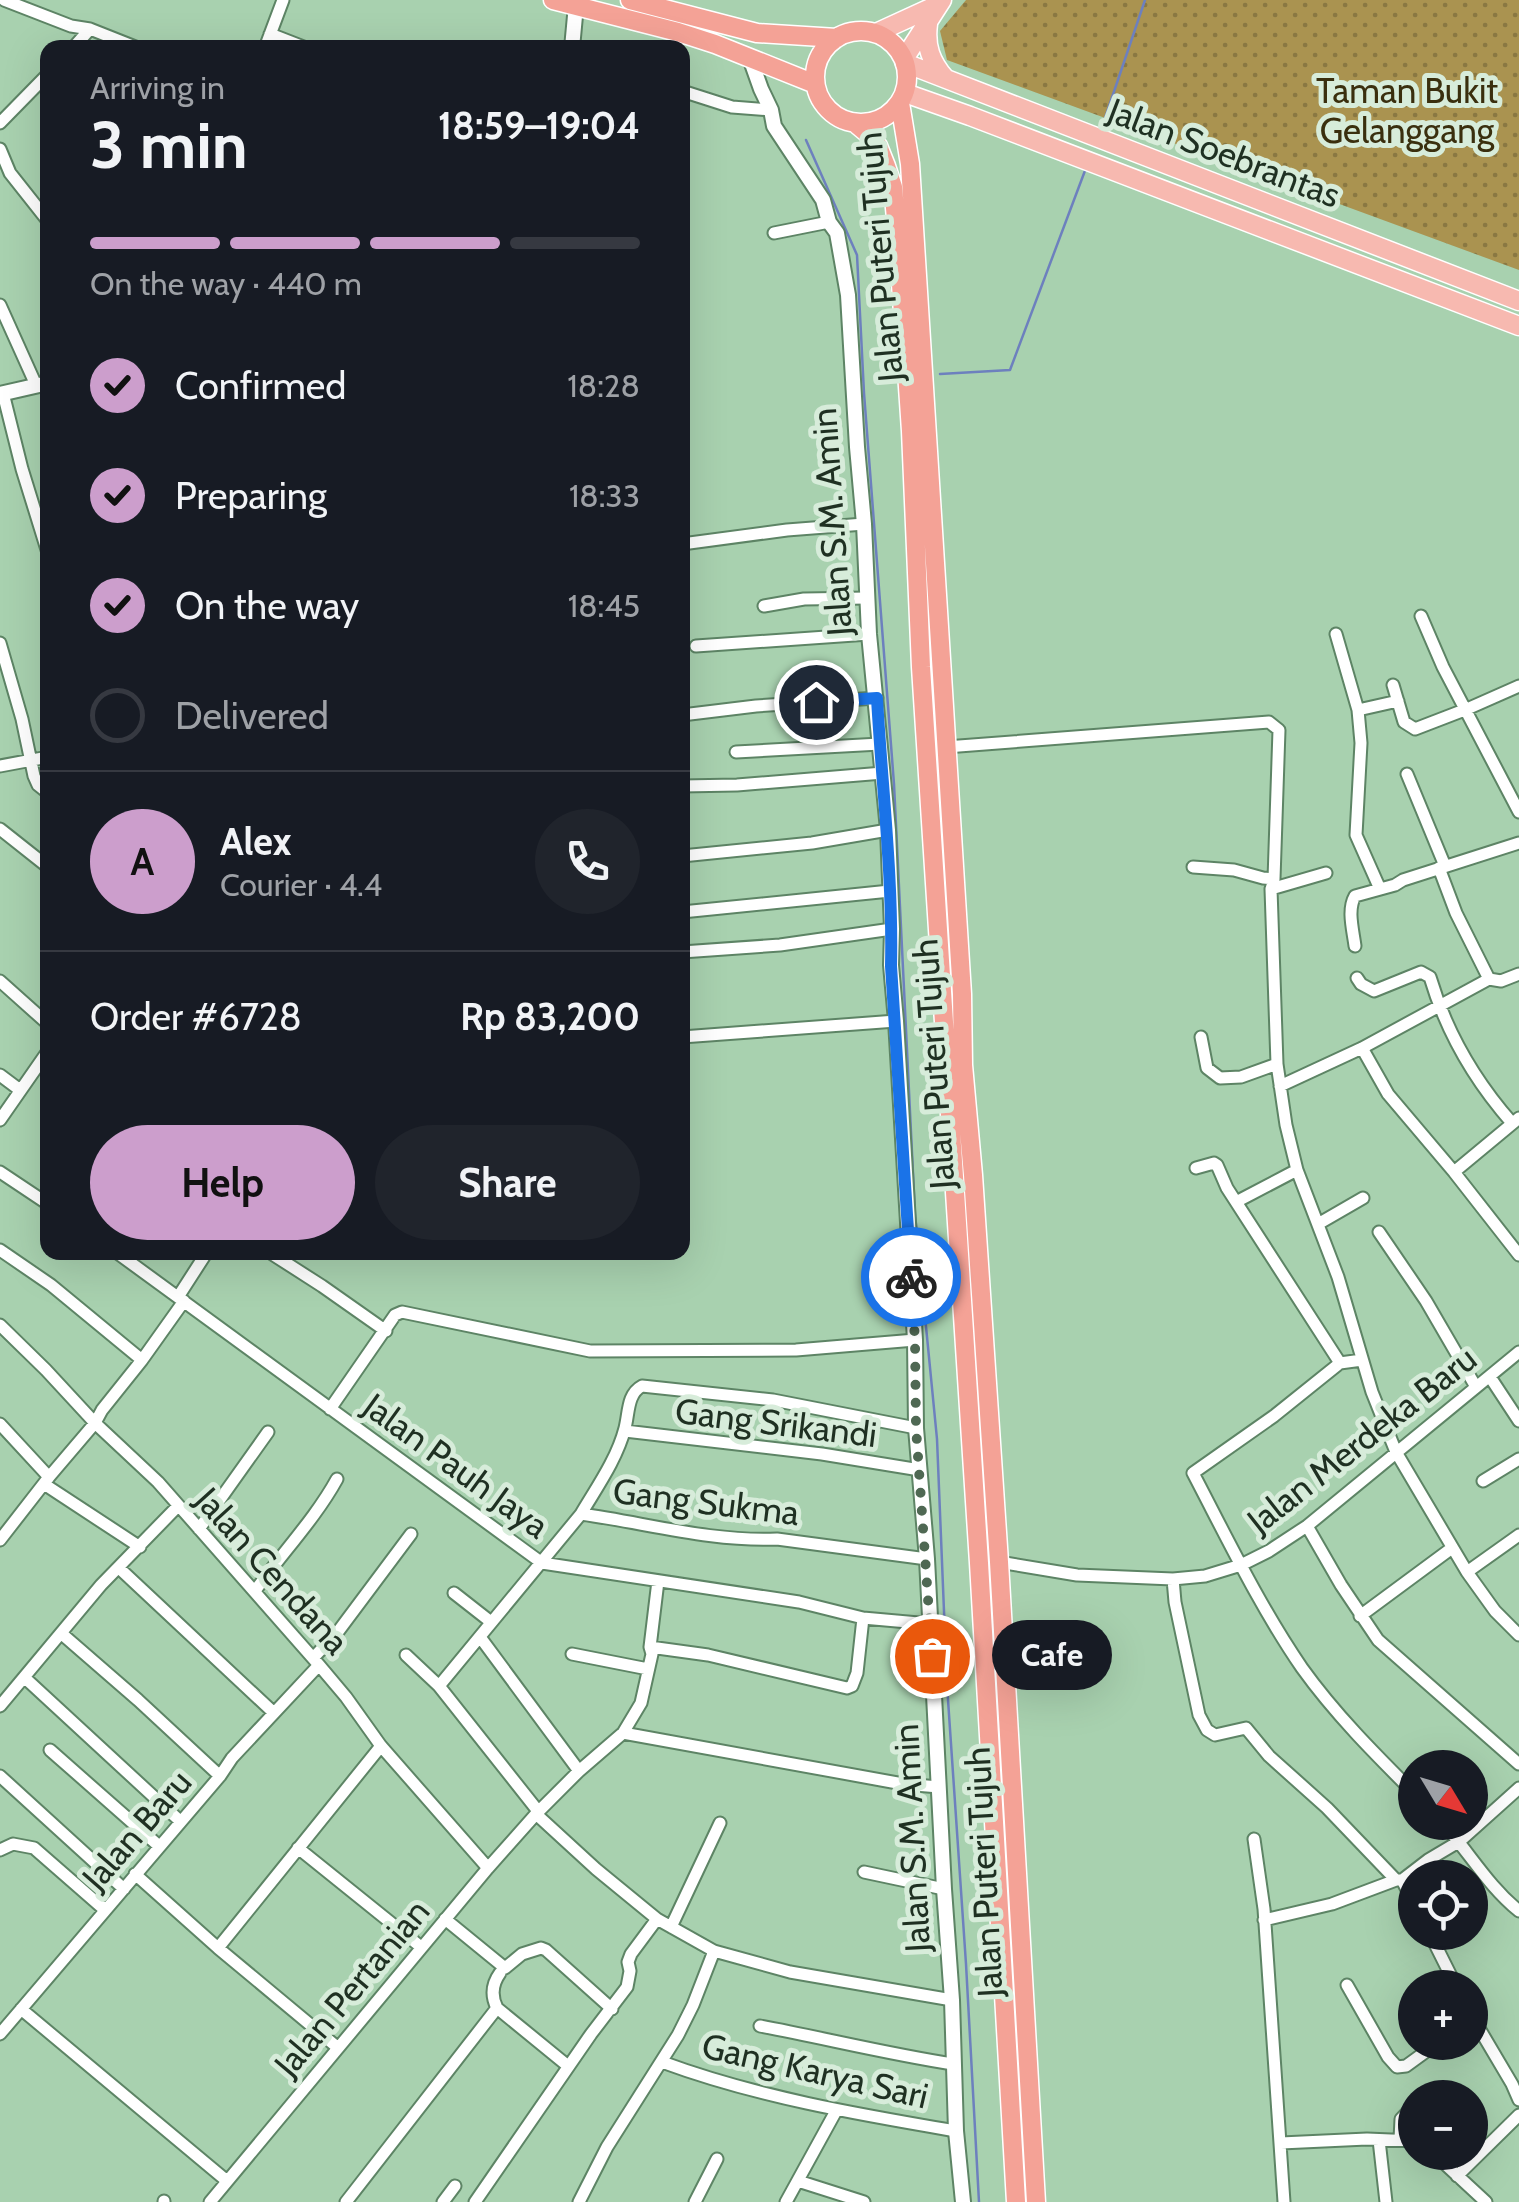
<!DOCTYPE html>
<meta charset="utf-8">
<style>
body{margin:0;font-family:Cabin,sans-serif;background:#20242c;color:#f1f3f6;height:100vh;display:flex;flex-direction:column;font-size:38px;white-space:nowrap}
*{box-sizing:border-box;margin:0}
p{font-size:32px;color:#9ea1a6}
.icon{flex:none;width:55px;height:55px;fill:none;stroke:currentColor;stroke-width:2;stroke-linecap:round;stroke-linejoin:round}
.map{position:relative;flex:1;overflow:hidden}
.panel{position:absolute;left:40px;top:40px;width:650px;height:1220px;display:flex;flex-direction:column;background:#171b24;border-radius:20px;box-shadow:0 10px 40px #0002}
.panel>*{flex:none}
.needle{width:65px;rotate:128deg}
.controls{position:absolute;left:1398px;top:1750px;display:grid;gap:20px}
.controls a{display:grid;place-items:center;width:90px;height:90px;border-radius:50%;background:#171b24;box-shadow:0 10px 40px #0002;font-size:50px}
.pin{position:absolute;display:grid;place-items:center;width:85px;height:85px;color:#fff;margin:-42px;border:5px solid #fff;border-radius:50%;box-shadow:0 2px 10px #0007}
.courier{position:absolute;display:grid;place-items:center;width:100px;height:100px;margin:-50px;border:8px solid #1a73e8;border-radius:50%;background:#fff;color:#222;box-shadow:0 2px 12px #0007}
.bubble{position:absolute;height:70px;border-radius:35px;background:#171b24;box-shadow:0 10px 40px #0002;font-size:32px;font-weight:700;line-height:70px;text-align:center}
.headline em{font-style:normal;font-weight:700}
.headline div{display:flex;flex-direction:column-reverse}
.headline{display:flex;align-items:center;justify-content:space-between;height:170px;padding:0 50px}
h1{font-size:65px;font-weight:700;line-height:75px}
.bar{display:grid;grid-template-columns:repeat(4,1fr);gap:15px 10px;align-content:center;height:120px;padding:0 50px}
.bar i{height:12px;border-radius:8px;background:#363941}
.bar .current{background:#cc9ecc}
.bar p{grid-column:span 4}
.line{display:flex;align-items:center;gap:25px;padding:0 50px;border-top:2px solid #363941}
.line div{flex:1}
.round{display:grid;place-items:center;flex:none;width:105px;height:105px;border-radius:52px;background:#20242c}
ol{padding:0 50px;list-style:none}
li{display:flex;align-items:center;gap:30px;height:110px}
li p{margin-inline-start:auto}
li .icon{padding:10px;border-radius:50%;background:#cc9ecc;color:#111;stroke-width:4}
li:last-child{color:#9ea1a6}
li i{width:55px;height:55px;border:5px solid #363941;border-radius:50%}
.primary-button{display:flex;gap:20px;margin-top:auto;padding:20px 50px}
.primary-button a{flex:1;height:115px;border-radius:60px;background:#cc9ecc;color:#111;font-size:40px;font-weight:700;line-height:115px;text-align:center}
.primary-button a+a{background:#20242c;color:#f1f3f6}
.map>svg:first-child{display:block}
.park{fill:url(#park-dots)}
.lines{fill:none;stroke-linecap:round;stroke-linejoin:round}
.stream{stroke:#6d80be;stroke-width:2.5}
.minor-casing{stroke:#5d8465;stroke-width:15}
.tertiary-casing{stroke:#5d8465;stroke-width:18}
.primary-casing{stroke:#fff;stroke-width:21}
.trunk-casing{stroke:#fff;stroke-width:21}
.minor{stroke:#fff;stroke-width:11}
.tertiary{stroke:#fff;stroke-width:14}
.primary{stroke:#f7b9b0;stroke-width:18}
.trunk{stroke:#f4a296;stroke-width:18}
.done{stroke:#4f6853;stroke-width:10;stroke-dasharray:0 18}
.route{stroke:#1a73e8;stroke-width:12}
.labels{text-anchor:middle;stroke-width:10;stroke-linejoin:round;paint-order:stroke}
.park-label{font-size:35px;fill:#3a2f0e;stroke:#d7ecda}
.street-label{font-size:35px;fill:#1f3022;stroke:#d7ecda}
</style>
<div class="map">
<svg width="1519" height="2202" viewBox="0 0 1519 2202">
<defs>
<pattern id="park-dots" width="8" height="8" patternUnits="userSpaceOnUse" patternTransform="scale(2.5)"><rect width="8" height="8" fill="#aa9350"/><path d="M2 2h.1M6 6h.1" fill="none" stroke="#8a7842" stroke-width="1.8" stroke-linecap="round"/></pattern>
</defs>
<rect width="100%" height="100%" fill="#a8d1af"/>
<!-- park -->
<path class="park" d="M966,0H1519V270L947,60L940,31Z"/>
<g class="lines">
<!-- stream -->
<path class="stream" d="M1103,124L1145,0
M806,140L857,255L864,393L894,784L915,1214L937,1439L947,1685L966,1964L979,2202
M940,374L1010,370L1086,168"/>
<defs>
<path id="minor" d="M4,0L71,26L90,29L138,48
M270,34L306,48
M73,48L90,29
M265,48L283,0
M682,91L732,107L771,110
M0,123L48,74
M0,149L10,173L48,221
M774,233L829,222
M0,305L36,385
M3,393L22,469L48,553
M682,544L787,530L864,524
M764,606L804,599L867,598
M1421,616L1443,667L1519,812
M1336,634L1358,710L1361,743L1356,835L1380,889
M0,643L22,719L34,776L38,785L48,793
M696,646L869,634
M1393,685L1404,722L1415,729L1467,709L1519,686
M1358,710L1398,701
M682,715L756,706L877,698
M946,747L1269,722L1279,730L1274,879L1271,889L1277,1064L1286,1125L1297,1170L1338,1277L1372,1392L1396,1452L1467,1572L1495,1611L1519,1635
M736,752L880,744
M0,766L48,757
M1407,774L1445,866
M682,786L737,785L883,773
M0,829L48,867
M682,856L812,843L888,830
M1193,867L1234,870L1263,878L1274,879
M1439,868L1456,913L1489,979L1501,981L1519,974
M1271,889L1326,873
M682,912L890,891
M1355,946C1353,930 1347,910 1355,896L1395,885L1403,880L1519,843
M682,952L780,945L892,929
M1357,978L1361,984L1374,991L1421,972L1430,977C1446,1031 1475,1081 1512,1123
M0,981L48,1024
M682,1037L896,1021
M1201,1037L1207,1068L1220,1078L1241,1077L1277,1064
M1362,1048L1388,1094L1454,1172L1519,1255
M0,1075L20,1090
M1280,1086L1362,1048L1489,979
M0,1120L48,1051
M1196,1168L1214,1163L1217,1165L1227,1188L1340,1363
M0,1172L48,1204
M1454,1172L1519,1118
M1236,1202L1297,1170
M1318,1224L1363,1198
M1379,1232L1426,1301L1476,1387
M0,1250L51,1285L142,1360
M116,1252L542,1563L799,1602L863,1618L930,1624
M269,1252L322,1286L386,1331
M178,1297L207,1252
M0,1325L46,1370L95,1423L158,1482L319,1665L346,1697L381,1746L488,1868
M1362,1360L1340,1363L1274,1416L1193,1473C1227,1538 1260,1607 1302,1668C1335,1714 1375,1754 1415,1794
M1490,1377L1519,1421
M330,1409L395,1315L402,1312L590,1351L796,1350L915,1340
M0,1424L49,1477
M625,1431L822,1454L920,1470
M1483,1481L1519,1459
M44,1484L140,1547
M581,1514C597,1487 617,1459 625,1428C629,1413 627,1394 642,1386L773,1400L916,1428
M1307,1526L1341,1585L1378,1640L1519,1764
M199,1529L268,1432
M0,1540L49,1477L95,1423L102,1410L142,1360L184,1301
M999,1562L1077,1575L1173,1579L1205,1576L1241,1565L1269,1551L1307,1526L1519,1352
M119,1568L274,1713
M1467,1572L1519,1535
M1173,1579L1175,1602L1199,1715L1207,1730L1215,1735L1246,1728L1269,1756L1327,1808L1396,1880
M255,1591C282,1553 315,1519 337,1479
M454,1593L491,1622
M1360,1616L1452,1548
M62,1634L138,1700L220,1776
M480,1637L579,1771
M650,1647L708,1655L847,1688L852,1686L857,1673L863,1618
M572,1654L648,1669
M406,1655L439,1686L538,1811
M313,1658L337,1633L411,1534
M25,1678L180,1821
M439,1686L581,1514C646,1523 712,1542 777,1539L927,1559
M0,1706L101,1585L178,1506
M623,1733L903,1784L939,1787
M50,1750L159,1846
M0,1776L124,1889
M536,1814L596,1869L657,1919L714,1951L790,1972L952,2000
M1442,1822C1469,1852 1488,1886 1519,1911
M1254,1839L1264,1909L1284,2202
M298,1848L421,1947
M0,1850L13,1844L34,1848L105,1910
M864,1872L944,1889
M135,1874L218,1948L337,2047
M1402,1880L1415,1905
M445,1919L505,1968L522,1954L541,1948L546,1950L612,2009
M1264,1920L1332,1904L1396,1880H1402L1428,1860L1460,1841L1519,1788
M671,1927L720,1823
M1429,1932L1457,1988
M218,1948L381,1746
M500,1973C492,1984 491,1996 497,2008L568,2066
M1347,1985L1388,2057L1397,2067L1406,2066L1439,2042
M21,2009L227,2181
M1470,2013L1512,2084L1519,2100
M760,2026C824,2038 888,2054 953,2064
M0,2034L220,1776L232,1758L319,1665
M662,2062C757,2097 856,2114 956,2131
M1400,2139L1401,2119L1415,2104
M1379,2140L1386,2202
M1281,2143L1367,2139L1415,2141
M1432,2152L1486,2202
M1457,2176L1519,2115
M798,2181L864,2202
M164,2201V2202
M210,2202L488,1868L536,1814L579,1771L623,1733L641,1703L652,1654L650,1647L658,1581
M346,2202L497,2008
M443,2202L455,2186
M475,2202L591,2034L627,1987L630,1971L628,1962L631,1954L657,1919
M579,2202L607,2147L678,2035L693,2005L714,1951
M695,2202L717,2159
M786,2202L836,2111"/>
<path id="tertiary" d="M572,48L576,5
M750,58L761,89L771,110L774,126L823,200L829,222L837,233L848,295L857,447L864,524L869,634L888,830L892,929L891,965L896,1021L915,1340L916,1428L927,1559L944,1889L952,2000L956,2131L963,2202
M0,394L48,383"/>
<path id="primary" d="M928,24C925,46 931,62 945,78
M876,33L937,5
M904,59L942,0
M905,63L1519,301
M905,93L970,116L1519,326"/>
<path id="trunk" d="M553,0L678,32L715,44L815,84
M630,0L757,33L837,38
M815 77a46 46 0 1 1 92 0a46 46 0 1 1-92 0Z
M900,103L910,164L962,994L963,1065L973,1175L999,1562L1036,2202
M855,123L867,133L878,146L886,166L893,187L898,240L911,431L921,667L979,1563L1016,2202"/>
</defs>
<!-- minor casing -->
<use href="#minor" class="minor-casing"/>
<!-- tertiary casing -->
<use href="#tertiary" class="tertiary-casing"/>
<!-- primary casing -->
<use href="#primary" class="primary-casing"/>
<!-- trunk casing -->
<use href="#trunk" class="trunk-casing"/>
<!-- minor -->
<use href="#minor" class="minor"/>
<!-- tertiary -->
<use href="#tertiary" class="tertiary"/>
<!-- primary -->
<use href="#primary" class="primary"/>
<!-- trunk -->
<use href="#trunk" class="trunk"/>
</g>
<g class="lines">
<!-- done -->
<path class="done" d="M911,1277L915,1340L916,1428L932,1656"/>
<!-- route -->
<path class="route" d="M816,702L877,698C882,788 893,876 891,966L911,1277"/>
</g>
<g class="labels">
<!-- park labels -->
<g class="park-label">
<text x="1407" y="103">Taman Bukit<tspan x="1407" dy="40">Gelanggang</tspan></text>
</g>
<!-- street labels -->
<g class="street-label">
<text transform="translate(1224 153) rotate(21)" y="12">Jalan Soebrantas</text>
<text transform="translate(880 257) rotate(-95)" y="12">Jalan Puteri Tujuh</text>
<text transform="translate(832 522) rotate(-94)" y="12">Jalan S.M. Amin</text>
<text transform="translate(934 1064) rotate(-94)" y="12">Jalan Puteri Tujuh</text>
<text transform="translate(776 1423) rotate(7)" y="12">Gang Srikandi</text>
<text transform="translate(1362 1440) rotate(-38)" y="12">Jalan Merdeka Baru</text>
<text transform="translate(456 1466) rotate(36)" y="12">Jalan Pauh Jaya</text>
<text transform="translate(706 1502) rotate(7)" y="12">Gang Sukma</text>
<text transform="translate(272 1571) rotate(48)" y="12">Jalan Cendana</text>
<text transform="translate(137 1830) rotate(-49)" y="12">Jalan Baru</text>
<text transform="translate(912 1838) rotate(-93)" y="12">Jalan S.M. Amin</text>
<text transform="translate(984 1872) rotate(-93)" y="12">Jalan Puteri Tujuh</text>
<text transform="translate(352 1988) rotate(-50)" y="12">Jalan Pertanian</text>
<text transform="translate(815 2071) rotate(13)" y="12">Gang Karya Sari</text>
</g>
</g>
</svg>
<div class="controls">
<a><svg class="needle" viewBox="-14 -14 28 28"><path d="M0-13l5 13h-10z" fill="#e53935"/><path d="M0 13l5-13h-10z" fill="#9ea1a6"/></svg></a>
<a><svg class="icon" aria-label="locate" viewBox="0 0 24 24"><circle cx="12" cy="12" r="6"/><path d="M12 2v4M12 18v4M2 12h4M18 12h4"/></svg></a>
<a>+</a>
<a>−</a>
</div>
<div class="pin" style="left:932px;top:1656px;background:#ea580c"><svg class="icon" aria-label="bag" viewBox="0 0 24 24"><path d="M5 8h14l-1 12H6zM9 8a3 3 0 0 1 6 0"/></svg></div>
<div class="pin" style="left:816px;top:702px;background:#1f2937"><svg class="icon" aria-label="home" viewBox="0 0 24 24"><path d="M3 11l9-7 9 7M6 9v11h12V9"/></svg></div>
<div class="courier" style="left:911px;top:1277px"><svg class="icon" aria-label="bike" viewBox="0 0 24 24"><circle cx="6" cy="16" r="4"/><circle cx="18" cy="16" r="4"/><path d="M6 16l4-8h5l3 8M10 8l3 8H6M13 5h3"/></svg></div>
<div class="bubble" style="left:992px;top:1620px;width:120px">Cafe</div>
<section class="panel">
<div class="headline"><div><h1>3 min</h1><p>Arriving in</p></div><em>18:59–19:04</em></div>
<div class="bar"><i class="current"></i><i class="current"></i><i class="current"></i><i></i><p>On the way · 440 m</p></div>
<ol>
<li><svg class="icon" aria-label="check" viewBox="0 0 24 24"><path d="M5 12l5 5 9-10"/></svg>Confirmed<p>18:28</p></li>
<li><svg class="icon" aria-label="check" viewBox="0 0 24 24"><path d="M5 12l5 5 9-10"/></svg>Preparing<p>18:33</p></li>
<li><svg class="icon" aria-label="check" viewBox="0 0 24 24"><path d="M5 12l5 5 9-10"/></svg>On the way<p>18:45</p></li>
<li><i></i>Delivered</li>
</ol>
<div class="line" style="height:180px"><b class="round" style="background:#cc9ecc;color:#111">A</b><div><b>Alex</b><p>Courier · 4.4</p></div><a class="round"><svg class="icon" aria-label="phone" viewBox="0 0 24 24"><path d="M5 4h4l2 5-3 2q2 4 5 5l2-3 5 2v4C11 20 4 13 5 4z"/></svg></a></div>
<div class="line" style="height:130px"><div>Order #6728</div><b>Rp 83,200</b></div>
<div class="primary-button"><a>Help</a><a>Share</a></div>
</section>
</div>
